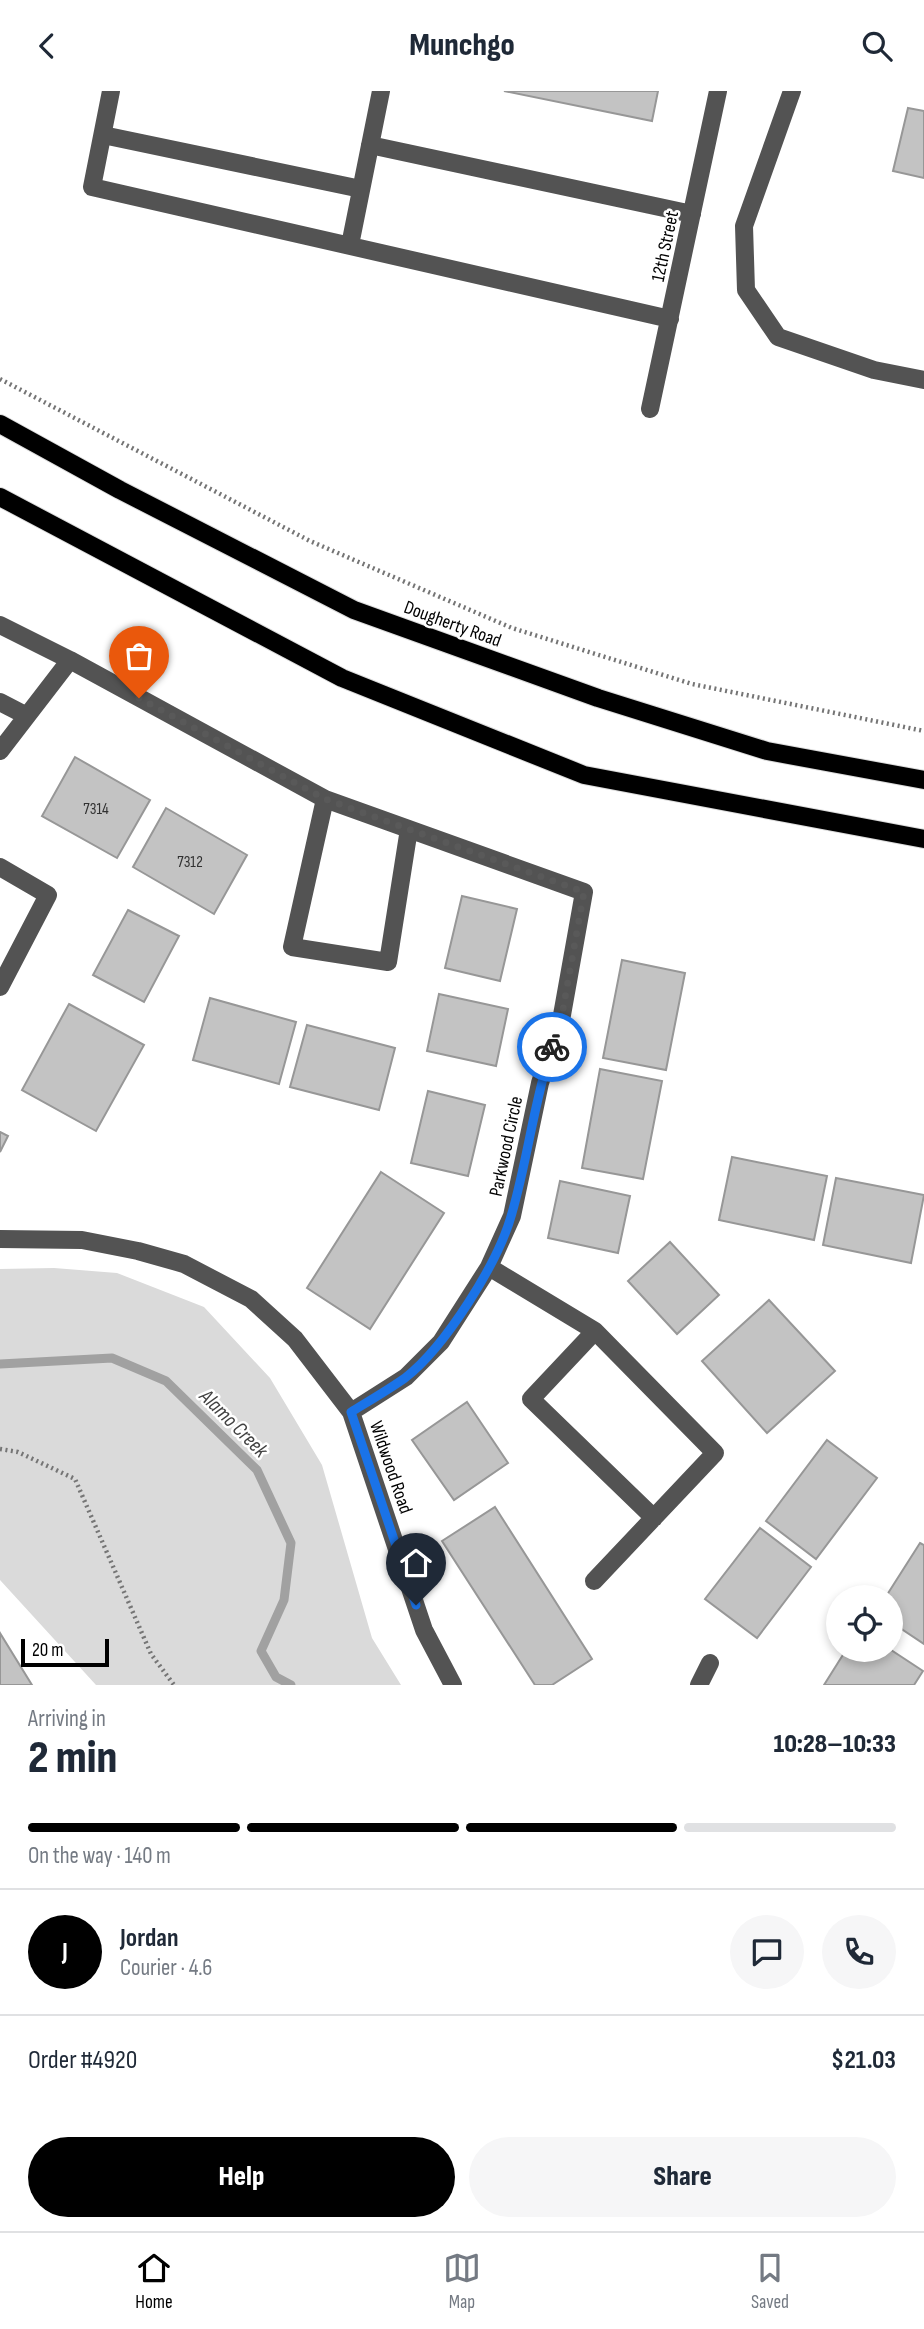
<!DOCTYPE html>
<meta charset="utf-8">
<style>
body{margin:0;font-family:"Sofia Sans Condensed",sans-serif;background:#f6f6f7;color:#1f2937;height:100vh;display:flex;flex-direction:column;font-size:26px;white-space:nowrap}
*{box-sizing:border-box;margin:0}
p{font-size:23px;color:#747a83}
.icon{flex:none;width:38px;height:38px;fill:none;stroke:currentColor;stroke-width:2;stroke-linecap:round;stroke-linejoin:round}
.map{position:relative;height:1594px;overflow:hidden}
.drawer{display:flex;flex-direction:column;background:#fff;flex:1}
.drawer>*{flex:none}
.buttons{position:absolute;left:826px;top:1494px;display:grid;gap:14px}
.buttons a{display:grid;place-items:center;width:77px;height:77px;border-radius:50%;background:#fff;box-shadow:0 4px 10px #0003;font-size:35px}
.scale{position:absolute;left:21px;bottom:18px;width:88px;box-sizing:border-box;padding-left:7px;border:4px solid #000;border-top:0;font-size:19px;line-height:24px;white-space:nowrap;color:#000;-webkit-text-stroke:5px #fff;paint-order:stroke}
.pin{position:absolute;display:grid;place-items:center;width:60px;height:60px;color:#fff;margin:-72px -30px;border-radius:50% 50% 50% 0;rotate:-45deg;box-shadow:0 0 7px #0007}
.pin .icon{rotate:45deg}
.courier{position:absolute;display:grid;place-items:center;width:70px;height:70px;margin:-35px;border:5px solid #1a73e8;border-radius:50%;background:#fff;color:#222;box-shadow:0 2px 9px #0007}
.headline em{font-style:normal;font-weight:800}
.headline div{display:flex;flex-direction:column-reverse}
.headline{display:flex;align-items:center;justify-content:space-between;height:119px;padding:0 28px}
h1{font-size:46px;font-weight:800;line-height:52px}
.bar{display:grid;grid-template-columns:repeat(4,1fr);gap:10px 7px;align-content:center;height:84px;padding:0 28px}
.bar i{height:9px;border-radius:5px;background:#e0e1e3}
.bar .current{background:#000}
.bar p{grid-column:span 4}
.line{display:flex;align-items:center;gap:18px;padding:0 28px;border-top:2px solid #e0e1e3}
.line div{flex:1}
.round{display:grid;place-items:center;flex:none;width:74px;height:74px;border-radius:37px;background:#f6f6f7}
.primary-button{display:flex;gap:14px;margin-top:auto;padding:14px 28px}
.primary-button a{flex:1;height:80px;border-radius:42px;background:#000;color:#fff;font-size:28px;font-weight:800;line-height:80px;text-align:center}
.primary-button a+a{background:#f6f6f7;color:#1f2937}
header{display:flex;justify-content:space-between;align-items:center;height:91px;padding:0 28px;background:#fff;font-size:32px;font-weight:800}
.tab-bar{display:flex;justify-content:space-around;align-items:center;height:98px;border-top:2px solid #e0e1e3;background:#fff;font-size:19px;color:#747a83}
.tab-bar a{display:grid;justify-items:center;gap:4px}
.tab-bar .current{color:#000}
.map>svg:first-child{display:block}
.green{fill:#dadada}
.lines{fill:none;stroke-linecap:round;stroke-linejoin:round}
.stream{stroke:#a1a1a1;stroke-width:9}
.building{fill:#c3c3c3;stroke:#979797;stroke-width:2}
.major-casing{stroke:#dbdbdb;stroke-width:20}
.path{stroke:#757575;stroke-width:4.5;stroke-dasharray:2 3.5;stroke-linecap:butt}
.minor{stroke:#535353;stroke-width:18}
.major{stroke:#000;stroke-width:18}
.done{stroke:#595959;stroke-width:7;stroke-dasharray:0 12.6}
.route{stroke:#1a73e8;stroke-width:9}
.labels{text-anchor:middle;stroke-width:5;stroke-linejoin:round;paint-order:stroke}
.number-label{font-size:16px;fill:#313131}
.street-label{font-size:19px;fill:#000;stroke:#fff}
.water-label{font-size:21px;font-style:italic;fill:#424242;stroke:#fff}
</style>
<header><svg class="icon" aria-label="back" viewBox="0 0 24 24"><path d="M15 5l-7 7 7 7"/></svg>Munchgo<svg class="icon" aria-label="search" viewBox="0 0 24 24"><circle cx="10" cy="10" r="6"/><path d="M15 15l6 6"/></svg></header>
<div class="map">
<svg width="924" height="1594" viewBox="0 0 924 1594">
<rect width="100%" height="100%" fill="#fff"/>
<!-- green -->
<path class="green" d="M54,1177L117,1182L204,1216L270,1287L322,1374L372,1547L401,1594H96L0,1489V1178Z"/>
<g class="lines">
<!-- stream -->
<path class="stream" d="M0,1273L112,1267L166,1290L257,1379L291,1452L284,1509L261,1560L276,1586L291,1594"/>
</g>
<!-- building -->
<path class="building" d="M504,0H658L652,30Z
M908,17L924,20V87L893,80Z
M75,666L150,709L117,767L42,725Z
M166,717L247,764L214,823L133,776Z
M462,805L517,818L500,890L445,877Z
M128,819L179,845L144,911L93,884Z
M622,869L685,882L666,979L603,967Z
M439,903L508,918L496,975L427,960Z
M210,907L296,931L279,993L193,969Z
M69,913L144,954L96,1040L22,999Z
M307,934L395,957L379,1019L290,996Z
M600,978L662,990L643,1088L582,1077Z
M428,1000L485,1014L468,1085L411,1072Z
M0,1041L8,1045L0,1061Z
M732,1066L827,1085L814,1149L719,1129Z
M381,1081L444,1122L370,1238L307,1197Z
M836,1087L924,1104L911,1172L823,1154Z
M560,1090L630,1105L618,1162L548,1147Z
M670,1151L719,1204L677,1243L628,1190Z
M769,1209L835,1280L767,1342L702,1270Z
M467,1311L508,1372L454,1409L412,1349Z
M827,1349L877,1387L816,1468L766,1430Z
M495,1416L592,1568L552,1594H535L442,1450Z
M760,1437L811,1476L757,1547L705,1508Z
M920,1452L924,1454V1553L891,1531V1507H885Z
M0,1542L32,1594H0Z
M846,1559H891L923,1580L914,1594H824Z"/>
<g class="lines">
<defs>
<path id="major" d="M0,333L120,399L354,519L598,607L767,660L924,689
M0,406L342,587L584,684L924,748"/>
</defs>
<!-- major casing -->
<use href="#major" class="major-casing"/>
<!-- path -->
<path class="path" d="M0,288L310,450L512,537L692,593L924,640
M0,1358L18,1361L75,1388L151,1563L174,1594"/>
<!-- minor -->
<path class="minor" d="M111,0L92,96L670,228
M792,0L744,135L746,199L778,246L874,279L924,289
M103,44L361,98
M370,54L692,123
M350,154L381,0
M650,318L718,0
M0,534L70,569
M0,611L27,625
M0,660L70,569L325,708L584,801L562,924L540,992L512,1125L489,1176L441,1251L406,1286L351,1321
M325,708L292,856L388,871L409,738
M0,776L48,804L0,896
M0,1148L82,1149L138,1160L184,1173L251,1208L295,1248L351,1321L424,1539L453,1594
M489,1176L595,1240L715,1362L594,1490
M595,1240L531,1308L654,1427
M699,1594L710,1572"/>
<!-- major -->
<use href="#major" class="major"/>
</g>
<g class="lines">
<!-- done -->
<path class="done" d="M139,607L325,708L584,801L562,924L552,956"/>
<!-- route -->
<path class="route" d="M416,1514L351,1321C369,1310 388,1299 405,1287C445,1256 499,1171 512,1122C528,1067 534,1010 552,956"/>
</g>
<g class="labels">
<!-- number labels -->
<g class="number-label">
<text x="96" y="723">7314</text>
<text x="190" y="776">7312</text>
</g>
<!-- street labels -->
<g class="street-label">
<text transform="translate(664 155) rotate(-78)" y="7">12th Street</text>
<text transform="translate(453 532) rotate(20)" y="7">Dougherty Road</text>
<text transform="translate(505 1055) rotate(-78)" y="7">Parkwood Circle</text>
<text transform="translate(392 1376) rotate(71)" y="7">Wildwood Road</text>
</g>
<!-- water labels -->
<g class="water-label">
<text transform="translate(234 1332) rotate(45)" y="7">Alamo Creek</text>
</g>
</g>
</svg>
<div class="buttons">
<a><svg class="icon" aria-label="locate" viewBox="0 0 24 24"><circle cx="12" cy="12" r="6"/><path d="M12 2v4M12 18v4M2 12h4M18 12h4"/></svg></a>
</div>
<div class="scale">20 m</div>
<div class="pin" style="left:139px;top:607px;background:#ea580c"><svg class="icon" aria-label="bag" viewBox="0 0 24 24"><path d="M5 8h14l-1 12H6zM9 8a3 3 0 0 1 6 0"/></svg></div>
<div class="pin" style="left:416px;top:1514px;background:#1f2937"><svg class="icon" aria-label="home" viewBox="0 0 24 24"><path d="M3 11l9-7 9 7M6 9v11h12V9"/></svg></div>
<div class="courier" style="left:552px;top:956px"><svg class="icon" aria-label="bike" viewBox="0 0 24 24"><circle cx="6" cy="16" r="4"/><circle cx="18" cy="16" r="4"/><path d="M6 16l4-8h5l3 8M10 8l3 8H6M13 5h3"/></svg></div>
</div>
<section class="drawer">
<div class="headline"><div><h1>2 min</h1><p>Arriving in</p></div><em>10:28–10:33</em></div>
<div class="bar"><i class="current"></i><i class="current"></i><i class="current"></i><i></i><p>On the way · 140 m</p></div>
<div class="line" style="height:126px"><b class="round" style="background:#000;color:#fff">J</b><div><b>Jordan</b><p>Courier · 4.6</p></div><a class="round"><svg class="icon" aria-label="chat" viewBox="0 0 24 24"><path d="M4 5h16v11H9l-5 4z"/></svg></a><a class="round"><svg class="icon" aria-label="phone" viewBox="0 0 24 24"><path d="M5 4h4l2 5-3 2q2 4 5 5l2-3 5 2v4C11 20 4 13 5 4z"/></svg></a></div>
<div class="line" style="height:91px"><div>Order #4920</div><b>$21.03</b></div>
<div class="primary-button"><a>Help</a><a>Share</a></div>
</section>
<nav class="tab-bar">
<a class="current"><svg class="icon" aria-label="home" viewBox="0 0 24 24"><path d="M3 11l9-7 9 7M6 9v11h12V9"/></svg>Home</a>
<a><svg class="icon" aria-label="map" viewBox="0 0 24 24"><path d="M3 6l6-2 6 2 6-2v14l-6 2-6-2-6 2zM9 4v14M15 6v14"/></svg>Map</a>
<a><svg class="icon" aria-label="saved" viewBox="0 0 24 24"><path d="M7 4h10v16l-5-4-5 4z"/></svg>Saved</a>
</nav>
